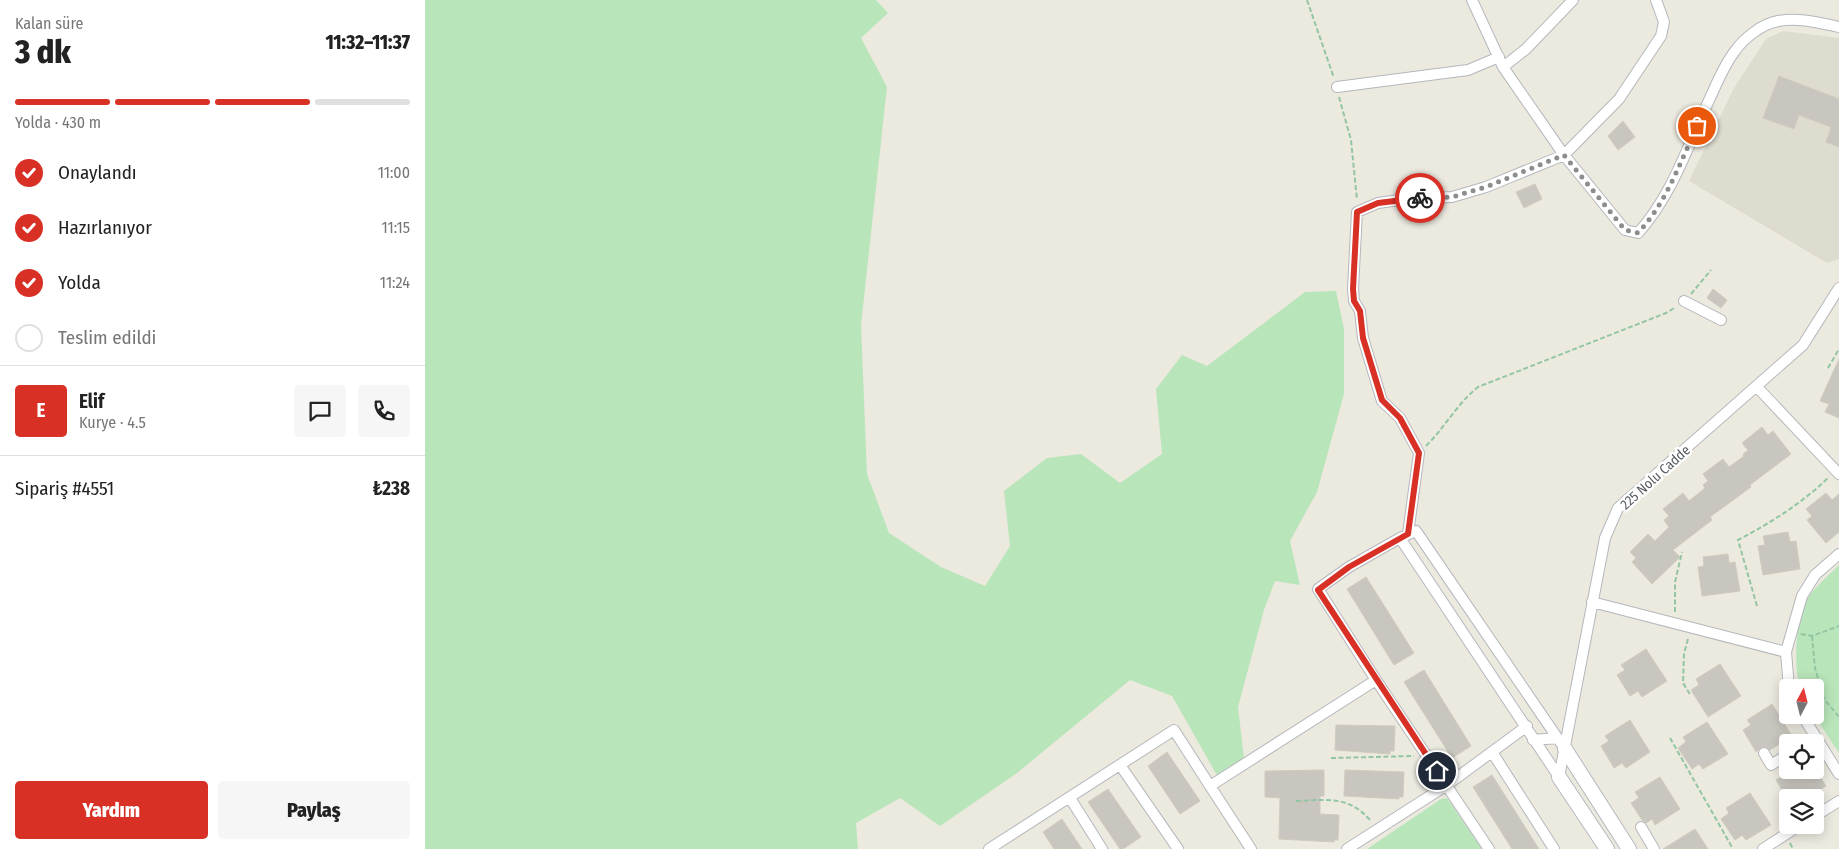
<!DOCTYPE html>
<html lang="tr">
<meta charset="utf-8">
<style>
body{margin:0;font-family:"Fira Sans Condensed",sans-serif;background:#f6f6f6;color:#222;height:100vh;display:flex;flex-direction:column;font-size:19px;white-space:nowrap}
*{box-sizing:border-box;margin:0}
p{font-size:16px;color:#767676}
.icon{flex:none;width:28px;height:28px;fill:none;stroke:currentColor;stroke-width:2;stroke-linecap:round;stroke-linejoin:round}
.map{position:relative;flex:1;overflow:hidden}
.details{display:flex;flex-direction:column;background:#fff;width:425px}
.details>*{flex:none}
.needle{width:32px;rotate:7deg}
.controls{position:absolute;left:1354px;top:679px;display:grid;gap:10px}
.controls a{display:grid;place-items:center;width:45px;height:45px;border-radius:5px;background:#fff;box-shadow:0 2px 12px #0003;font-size:25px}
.pin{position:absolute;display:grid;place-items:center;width:42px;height:42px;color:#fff;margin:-21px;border:2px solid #fff;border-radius:50%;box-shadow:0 1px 5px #0007}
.courier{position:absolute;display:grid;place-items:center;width:50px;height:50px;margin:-25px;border:4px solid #d93025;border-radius:50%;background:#fff;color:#222;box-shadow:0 1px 6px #0007}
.headline em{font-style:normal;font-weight:800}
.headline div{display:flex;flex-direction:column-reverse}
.headline{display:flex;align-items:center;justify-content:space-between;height:85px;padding:0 15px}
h1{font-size:32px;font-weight:800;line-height:38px}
.bar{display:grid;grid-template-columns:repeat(4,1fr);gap:8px 5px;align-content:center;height:60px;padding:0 15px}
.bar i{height:6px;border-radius:4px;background:#e0e0e0}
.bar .active{background:#d93025}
.bar p{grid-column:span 4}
.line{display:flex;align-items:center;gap:12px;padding:0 15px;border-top:1px solid #e0e0e0}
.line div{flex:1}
.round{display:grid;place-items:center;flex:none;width:52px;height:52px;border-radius:5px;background:#f6f6f6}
ol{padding:0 15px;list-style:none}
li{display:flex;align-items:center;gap:15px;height:55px}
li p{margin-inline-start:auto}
li .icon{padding:5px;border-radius:50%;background:#d93025;color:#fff;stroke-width:4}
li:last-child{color:#767676}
li i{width:28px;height:28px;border:2px solid #e0e0e0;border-radius:50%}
.primary-button{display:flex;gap:10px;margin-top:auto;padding:10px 15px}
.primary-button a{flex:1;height:58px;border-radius:5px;background:#d93025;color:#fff;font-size:20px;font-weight:800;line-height:58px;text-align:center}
.primary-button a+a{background:#f6f6f6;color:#222}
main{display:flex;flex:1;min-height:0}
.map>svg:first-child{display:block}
.education{fill:#dedbcf}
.green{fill:#b9e5ba}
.building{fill:#c8c6be;stroke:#d0cbbd}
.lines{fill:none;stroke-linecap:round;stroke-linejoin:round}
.street-casing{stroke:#b5b7bc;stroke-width:12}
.secondary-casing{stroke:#b5b9bf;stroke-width:16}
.path{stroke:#92c6a2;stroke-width:2;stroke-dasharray:5 2.5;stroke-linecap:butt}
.street{stroke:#fff;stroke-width:10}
.secondary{stroke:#fff;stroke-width:14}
.done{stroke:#8c8d8d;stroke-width:5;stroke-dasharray:0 9}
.route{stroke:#d93025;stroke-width:6}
.labels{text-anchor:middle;stroke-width:5;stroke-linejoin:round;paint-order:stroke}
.street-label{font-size:14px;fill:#585c61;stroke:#fff}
</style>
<main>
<section class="details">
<div class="headline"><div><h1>3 dk</h1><p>Kalan süre</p></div><em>11:32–11:37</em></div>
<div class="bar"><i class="active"></i><i class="active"></i><i class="active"></i><i></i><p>Yolda · 430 m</p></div>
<ol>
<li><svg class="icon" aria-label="check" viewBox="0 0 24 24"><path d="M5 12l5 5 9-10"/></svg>Onaylandı<p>11:00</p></li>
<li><svg class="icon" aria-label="check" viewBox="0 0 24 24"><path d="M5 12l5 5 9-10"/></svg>Hazırlanıyor<p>11:15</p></li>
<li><svg class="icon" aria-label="check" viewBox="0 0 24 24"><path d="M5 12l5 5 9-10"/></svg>Yolda<p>11:24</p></li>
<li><i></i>Teslim edildi</li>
</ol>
<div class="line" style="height:90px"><b class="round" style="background:#d93025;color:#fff">E</b><div><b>Elif</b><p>Kurye · 4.5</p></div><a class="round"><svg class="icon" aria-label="chat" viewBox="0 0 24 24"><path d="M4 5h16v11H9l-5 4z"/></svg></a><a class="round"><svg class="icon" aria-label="phone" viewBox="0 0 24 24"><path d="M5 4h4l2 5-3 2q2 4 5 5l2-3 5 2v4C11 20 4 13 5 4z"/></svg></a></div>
<div class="line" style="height:65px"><div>Sipariş #4551</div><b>₺238</b></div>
<div class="primary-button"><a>Yardım</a><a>Paylaş</a></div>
</section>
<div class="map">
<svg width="1414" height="849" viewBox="0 0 1414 849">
<rect width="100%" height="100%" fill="#ece9df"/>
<!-- education -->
<path class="education" d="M1358,31L1414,38V259L1402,263L1264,181L1309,88L1341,39Z"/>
<!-- green -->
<path class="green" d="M0,0H451L463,13L436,38L462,87L436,325L442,474L464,533L516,567L560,586L585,546L579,491L622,458L656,454L695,483L737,454L731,389L757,355L782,366L880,292L911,291L919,329V394L892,492L865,541L875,585L850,581L839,610L813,707L819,758L793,777L747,696L705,680L592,773L515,826L475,798L431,823L433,849H0Z
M1414,565V753L1389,715L1390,688H1375C1368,663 1371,627 1380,603C1384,592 1405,574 1414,565Z
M1022,798L1057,849H942L1016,799Z"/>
<!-- building -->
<path class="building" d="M1354,76L1414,99V147L1401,142L1406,127L1374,115L1369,129L1338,118Z
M1198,121L1210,137L1193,150L1183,136Z
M1110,184L1117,199L1099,208L1091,192Z
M1288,289L1302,300L1296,308L1282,298Z
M1414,359V418L1400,412L1404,404L1395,401Z
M1337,427L1343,435L1348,431L1366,454L1325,485L1326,487L1285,517L1287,520L1248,550L1255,557L1227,584L1207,562L1211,558L1205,552L1223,534L1230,541L1244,527L1239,520L1244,516L1238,509L1258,493L1264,501L1280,488L1278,485L1283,481L1278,474L1298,459L1304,467L1319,456L1318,454L1323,450L1317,443Z
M1401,493L1407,500L1414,494V532L1401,543L1382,520L1387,516L1381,509Z
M1363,532L1365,542L1371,541L1375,569L1338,575L1333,546L1340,545L1338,536Z
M1303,554L1304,563L1310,562L1315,591L1277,596L1273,567L1279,566L1278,557Z
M941,577L989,653L969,665L922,589Z
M1221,649L1242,681L1217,697L1213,691L1205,696L1192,675L1200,670L1196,665Z
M1295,664L1316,696L1283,717L1266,690L1274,685L1271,679Z
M999,670L1046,746L1027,758L979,682Z
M1347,704L1367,736L1345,750L1338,746L1331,752L1318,730L1326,725L1322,720Z
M1205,720L1225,752L1201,768L1197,763L1189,768L1176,746L1184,741L1180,736Z
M1282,722L1303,754L1278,769L1274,764L1267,769L1253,748L1261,742L1258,737Z
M911,725L970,726L969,751H965V754L910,750Z
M742,752L775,801L755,814L723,766Z
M899,770V796H895V814L914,815L913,840H909V842L854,839L855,798L840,797V771Z
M920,770L979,772L978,797H974V799L919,796Z
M1356,770H1391L1401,786L1382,798H1362L1351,780L1359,775Z
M1067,775L1114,849H1087L1048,787Z
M1235,777L1255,809L1230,825L1227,819L1221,823L1217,820L1206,803L1214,798L1210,792Z
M683,789L716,837L698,849H695L663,802Z
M1325,793L1346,825L1321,840L1317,835L1310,840L1296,819L1304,813L1301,808Z
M637,819L657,849H629L618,832Z
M1270,829L1283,849H1238Z"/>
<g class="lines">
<defs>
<path id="street" d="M1047,0L1078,67L1139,155L1200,230L1213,233C1247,196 1264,143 1285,98C1292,83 1299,65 1310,51C1319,38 1337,24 1353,21C1373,17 1395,23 1414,27
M1078,67L1101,49L1148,0
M912,87L1043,70L1074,57
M1259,301L1296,320
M1332,387L1414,474
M983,534L994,453L975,418L957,401L938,338L935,311L929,301L928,289L932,212L953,203L981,199L1027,197L1061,187L1139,155L1194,99L1236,36L1239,22L1231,0
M975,538L924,567L893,589L951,680L1064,849
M1167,602L1361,652
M1364,688L1361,652L1377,596L1390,575L1414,554
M1377,715L1414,774
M1108,740L1133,738
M1067,752L1129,849
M1339,753L1346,765L1362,755
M695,765L753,849
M1134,777L1180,538L1193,508L1378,345L1414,288
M1134,777L975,538L991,531L1140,749
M645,798L677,849
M1390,816L1414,801
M1216,827L1229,849
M564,849L749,730L785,786
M826,849L785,786L951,680
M922,849L1022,785L1102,726
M1338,849L1375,825"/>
<path id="secondary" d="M1140,749L1204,849
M1134,777L1182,849"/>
</defs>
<!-- street casing -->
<use href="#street" class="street-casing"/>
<!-- secondary casing -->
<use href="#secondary" class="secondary-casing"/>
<!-- path -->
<path class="path" d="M882,0L909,78
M914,97L926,140L932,200
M1266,294L1286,270
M1403,368L1414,349
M1001,446C1020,427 1032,404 1053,387L1241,313L1251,307
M1332,606L1313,540C1347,522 1376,504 1404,477
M1250,612V582L1257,552
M1376,634L1387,636L1414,626
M1387,636L1390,668L1399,699L1414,717
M1263,639L1259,654L1258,683L1266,696
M1245,738L1308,849
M906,758L989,756
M871,801C903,800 923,795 946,821
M1365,843L1368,849"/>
<!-- street -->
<use href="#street" class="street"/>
<!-- secondary -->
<use href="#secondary" class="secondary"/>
</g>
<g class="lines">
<!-- done -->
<path class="done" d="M995,198L1027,197L1061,187L1139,155L1200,230L1213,233C1241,203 1255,163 1272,126"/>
<!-- route -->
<path class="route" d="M995,198L953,203L932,212L928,289L929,301L935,311L938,338L957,400L975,418L994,453L983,534L924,567L893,590L1012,771"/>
</g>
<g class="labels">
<!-- street labels -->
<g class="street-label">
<text transform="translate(1230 477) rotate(-42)" y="5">225 Nolu Cadde</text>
</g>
</g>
</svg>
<div class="controls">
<a><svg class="needle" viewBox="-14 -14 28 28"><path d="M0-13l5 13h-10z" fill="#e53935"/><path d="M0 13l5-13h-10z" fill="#767676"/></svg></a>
<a><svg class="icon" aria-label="locate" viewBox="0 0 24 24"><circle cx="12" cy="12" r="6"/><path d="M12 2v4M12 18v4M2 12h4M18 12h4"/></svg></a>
<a><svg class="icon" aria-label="layers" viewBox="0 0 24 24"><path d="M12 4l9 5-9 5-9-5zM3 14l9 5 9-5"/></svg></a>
</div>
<div class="pin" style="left:1272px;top:126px;background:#ea580c"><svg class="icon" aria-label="bag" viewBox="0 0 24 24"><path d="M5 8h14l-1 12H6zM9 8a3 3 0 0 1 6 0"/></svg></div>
<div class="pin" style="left:1012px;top:771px;background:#1f2937"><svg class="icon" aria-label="home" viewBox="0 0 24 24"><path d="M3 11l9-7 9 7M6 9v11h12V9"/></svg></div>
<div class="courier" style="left:995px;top:198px"><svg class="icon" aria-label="bike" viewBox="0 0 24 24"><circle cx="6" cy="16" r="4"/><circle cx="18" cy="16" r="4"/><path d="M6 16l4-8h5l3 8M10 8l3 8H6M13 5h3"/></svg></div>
</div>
</main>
